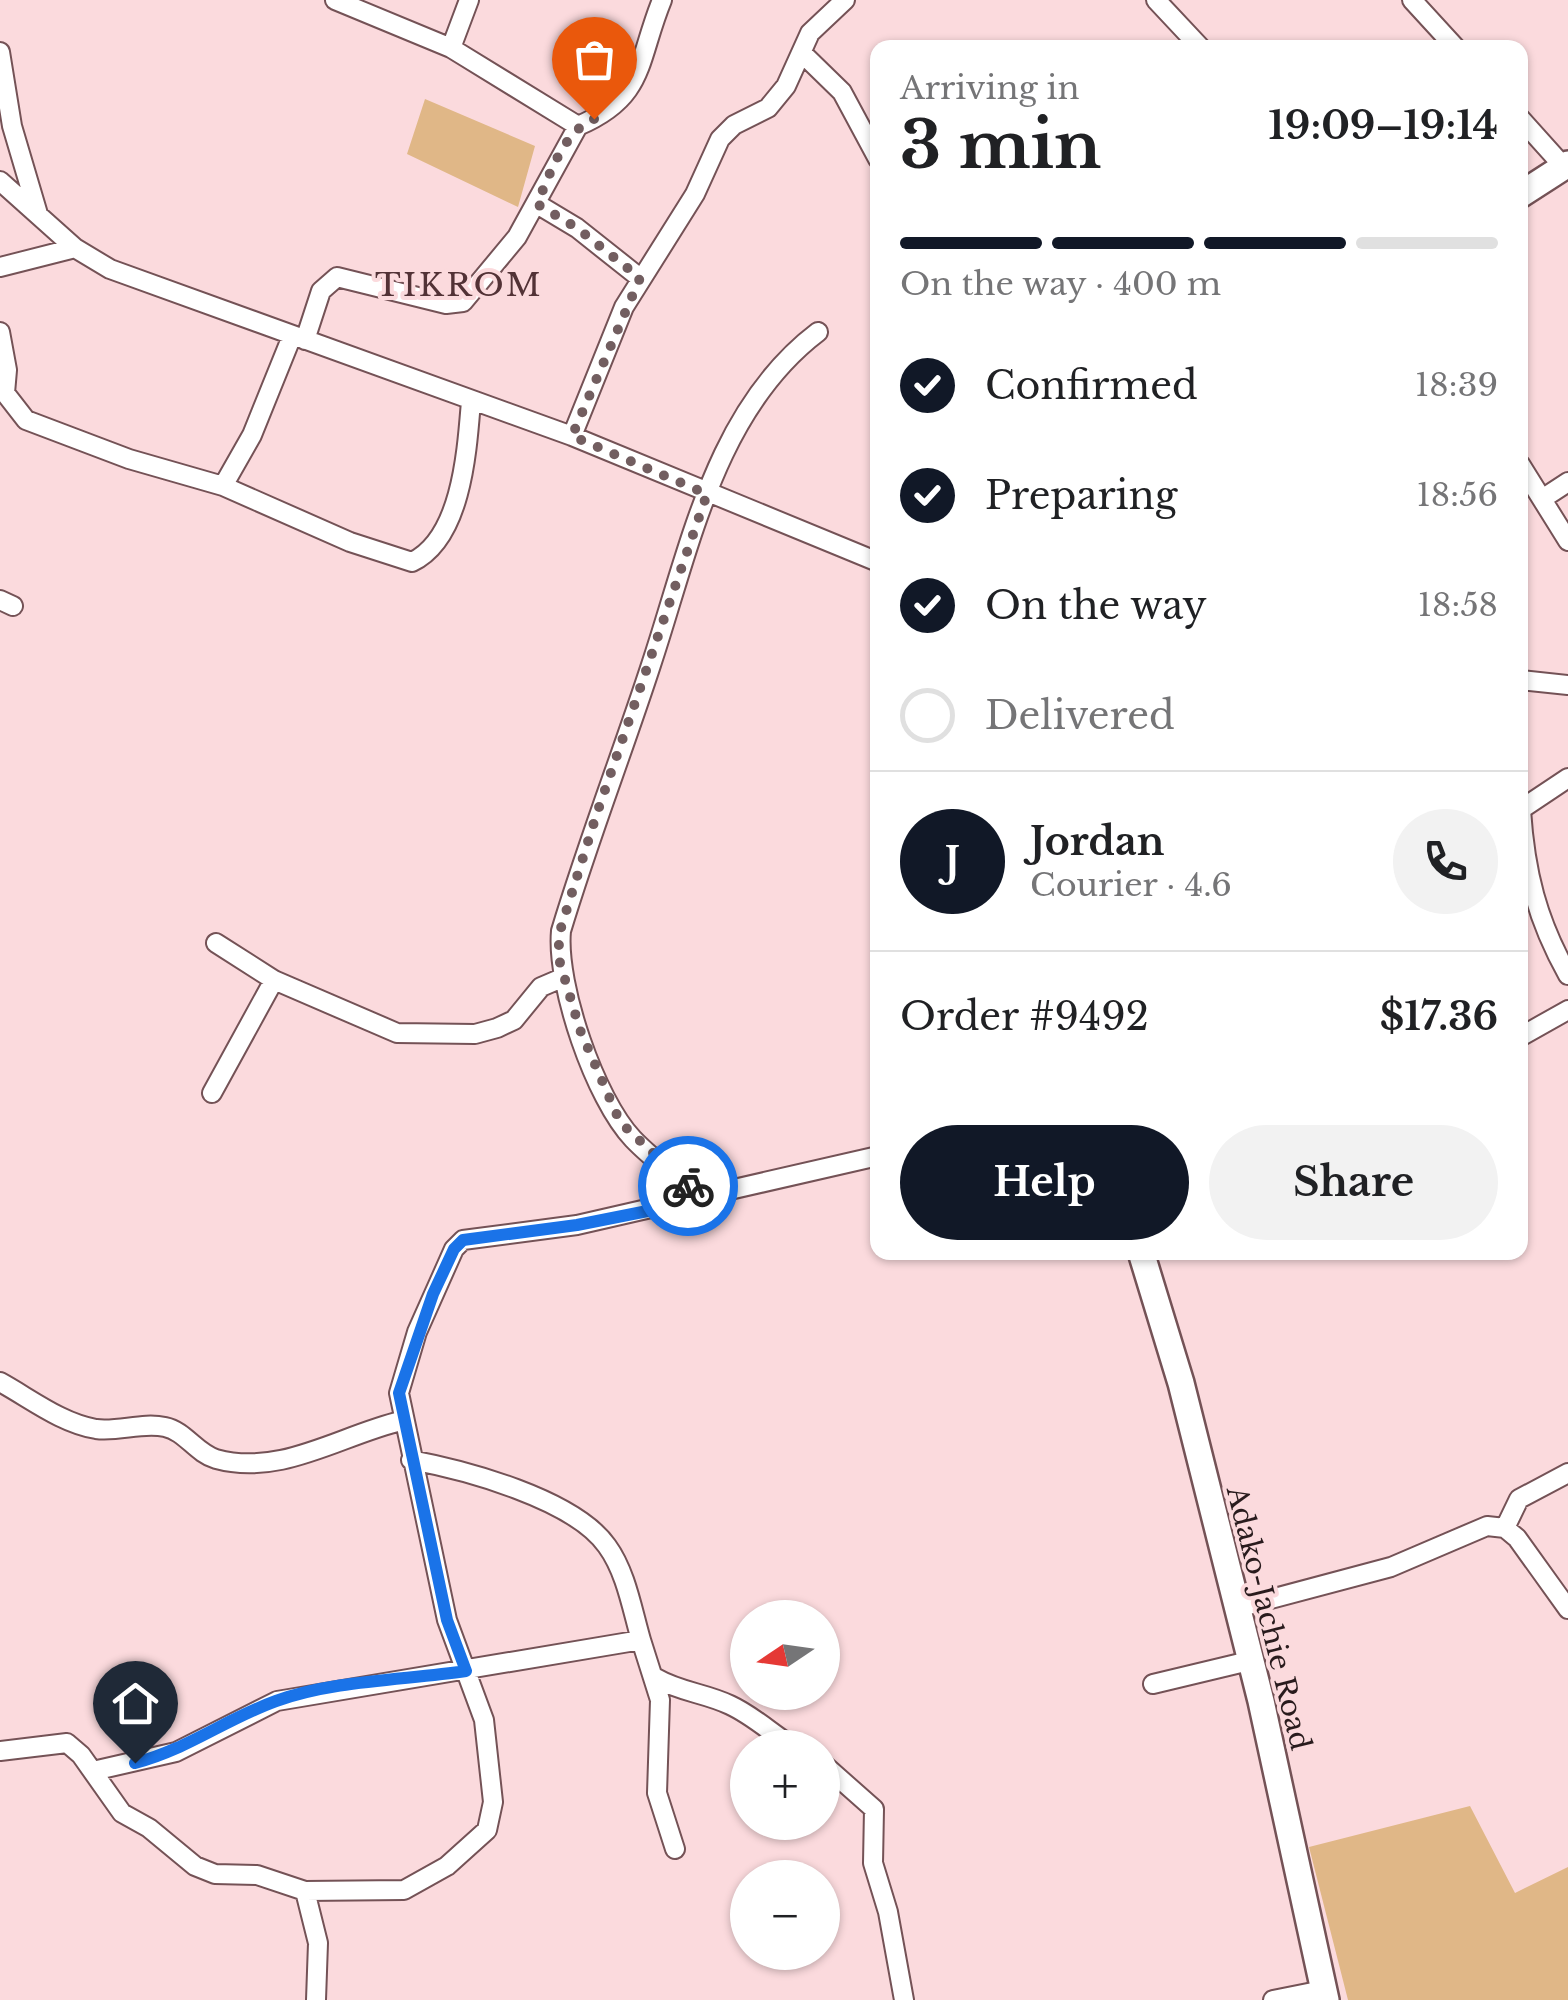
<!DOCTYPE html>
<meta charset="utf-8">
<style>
body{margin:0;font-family:"Libre Baskerville",serif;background:#f2f2f2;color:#202124;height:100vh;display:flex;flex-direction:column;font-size:38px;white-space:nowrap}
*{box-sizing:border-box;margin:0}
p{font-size:32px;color:#757577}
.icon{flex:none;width:55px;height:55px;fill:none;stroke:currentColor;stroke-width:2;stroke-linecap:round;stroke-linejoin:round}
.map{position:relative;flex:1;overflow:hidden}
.details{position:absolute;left:870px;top:40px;width:658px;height:1220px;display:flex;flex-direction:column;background:#fff;border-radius:20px;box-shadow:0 2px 8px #0004}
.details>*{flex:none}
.needle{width:65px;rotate:257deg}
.tools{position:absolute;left:730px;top:1600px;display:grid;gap:20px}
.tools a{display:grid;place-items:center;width:110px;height:110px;border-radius:50%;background:#fff;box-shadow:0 2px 8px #0004;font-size:50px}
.pin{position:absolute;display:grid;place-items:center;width:85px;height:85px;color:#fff;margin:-102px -42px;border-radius:50% 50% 50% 0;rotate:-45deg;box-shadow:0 0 10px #0007}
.pin .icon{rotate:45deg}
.courier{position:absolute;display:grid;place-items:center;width:100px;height:100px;margin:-50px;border:8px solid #1a73e8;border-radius:50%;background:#fff;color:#222;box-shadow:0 2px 12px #0007}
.summary em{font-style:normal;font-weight:800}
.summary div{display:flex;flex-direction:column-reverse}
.summary{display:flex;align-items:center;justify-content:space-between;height:170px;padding:0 30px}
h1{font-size:65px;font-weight:800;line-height:75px}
.bar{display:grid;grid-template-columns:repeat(4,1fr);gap:15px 10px;align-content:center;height:120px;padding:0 30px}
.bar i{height:12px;border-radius:8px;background:#e0e0e0}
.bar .current{background:#111827}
.bar p{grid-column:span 4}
.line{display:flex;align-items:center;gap:25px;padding:0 30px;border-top:2px solid #e0e0e0}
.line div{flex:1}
.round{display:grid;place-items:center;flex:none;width:105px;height:105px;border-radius:52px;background:#f2f2f2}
ol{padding:0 30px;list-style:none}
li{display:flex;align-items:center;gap:30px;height:110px}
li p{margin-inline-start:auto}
li .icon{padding:10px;border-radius:50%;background:#111827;color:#fff;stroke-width:4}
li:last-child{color:#757577}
li i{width:55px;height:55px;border:5px solid #e0e0e0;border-radius:50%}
.primary-button{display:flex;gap:20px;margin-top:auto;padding:20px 30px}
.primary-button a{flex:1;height:115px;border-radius:60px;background:#111827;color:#fff;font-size:40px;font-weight:800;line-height:115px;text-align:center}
.primary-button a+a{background:#f2f2f2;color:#202124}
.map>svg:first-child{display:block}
.green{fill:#e0b787}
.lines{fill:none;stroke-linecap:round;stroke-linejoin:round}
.street-casing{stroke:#745256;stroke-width:22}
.secondary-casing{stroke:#745256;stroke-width:30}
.street{stroke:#fff;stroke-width:18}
.secondary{stroke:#fff;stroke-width:25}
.done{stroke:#725e60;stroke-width:10;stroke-dasharray:0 18}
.route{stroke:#1a73e8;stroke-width:12}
.labels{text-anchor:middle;stroke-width:8;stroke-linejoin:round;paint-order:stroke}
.street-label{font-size:28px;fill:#291b1d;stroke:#fbdadd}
.quarter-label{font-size:32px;letter-spacing:2.5px;fill:#523236;stroke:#fbdadd}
</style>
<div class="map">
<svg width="1568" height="2000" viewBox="0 0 1568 2000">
<rect width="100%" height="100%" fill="#fbdadd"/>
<!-- green -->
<path class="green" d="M425,99L535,146L518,207L407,154Z
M1470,1806L1515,1893L1568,1867V2000H1348L1309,1847Z"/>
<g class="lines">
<defs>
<path id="street" d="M335,0L451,48L578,126C646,97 637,61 662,0
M1156,0L1201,48
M1412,0L1456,48
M451,48L469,0
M0,52L12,126L38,214
M803,54L842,92L878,159
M1520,118L1564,167
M0,181L75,248L110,269L572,436L878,562
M537,204L577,228L640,278
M0,267L75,248
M0,332L7,370L5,393L26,420L129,459L223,486L350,542L412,562C462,538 467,450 471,401
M305,340L321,291L337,277L446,304L463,302L517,237L578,126
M572,436L624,307L695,194L720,139L734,125L768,108L786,86L810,33L845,0
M1520,464L1568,541
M223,486L252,435L292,336
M1542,499L1568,482
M0,600L13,606
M1520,680L1568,685
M1520,810L1568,778
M1521,810C1525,872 1537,920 1568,975
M216,943L274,980L397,1033L475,1034L497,1028L514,1020L541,987L562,978
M1520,1037L1568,1010
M212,1093L274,980
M703,1199C680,1179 654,1161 633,1139C595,1099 556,985 561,931C588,841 622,754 651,665C690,548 715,410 818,332
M0,1382C31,1399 61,1423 96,1429C119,1432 142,1422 165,1427C185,1431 196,1453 216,1459C281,1477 341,1435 401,1421
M411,1460C465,1470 574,1499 607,1546C626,1572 632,1609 641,1640
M1505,1528L1519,1499L1568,1473
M1237,1608L1391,1567L1487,1526L1505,1528L1517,1538L1568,1609
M656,1678C680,1692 705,1693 730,1705C754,1716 772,1734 795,1748
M1153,1684L1249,1661
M0,1751L67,1743L81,1755L122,1813L149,1828L195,1866L215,1874L257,1875L305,1891L318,1943L316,2000
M822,1763L874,1809L873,1863L888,1912L904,2000
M93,1771L176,1752L277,1701L641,1640L660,1700L657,1793L675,1849
M305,1891L404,1890L447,1866L487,1830L493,1802L484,1720L447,1620L399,1393L417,1332L454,1249L463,1240L577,1225L878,1156
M1273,2000L1323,1990"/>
<path id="secondary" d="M1520,195L1568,164
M1141,1252L1181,1383L1261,1701L1326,2000"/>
</defs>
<!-- street casing -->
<use href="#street" class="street-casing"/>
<!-- secondary casing -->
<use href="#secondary" class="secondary-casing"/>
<!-- street -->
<use href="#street" class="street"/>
<!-- secondary -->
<use href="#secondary" class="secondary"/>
</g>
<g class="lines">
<!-- done -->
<path class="done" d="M594,119C563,132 550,174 537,204L577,228L640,278L572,436L707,494L596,816L560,931L558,956L580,1030L620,1122L688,1186"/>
<!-- route -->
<path class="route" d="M135,1763C186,1750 226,1719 276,1701C334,1680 405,1680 466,1671L447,1620L399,1393L433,1294L454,1249L463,1240L577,1225L703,1200L688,1186"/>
</g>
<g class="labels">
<!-- street labels -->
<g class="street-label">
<text transform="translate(1269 1618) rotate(76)" y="10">Adako-Jachie Road</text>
</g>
<!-- quarter labels -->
<g class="quarter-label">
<text x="459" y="296">TIKROM</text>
</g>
</g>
</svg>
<div class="tools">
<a><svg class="needle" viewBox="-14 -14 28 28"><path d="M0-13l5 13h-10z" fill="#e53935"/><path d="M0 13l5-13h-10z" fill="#757577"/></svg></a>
<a>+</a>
<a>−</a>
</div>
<div class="pin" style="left:594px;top:119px;background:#ea580c"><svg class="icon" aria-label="bag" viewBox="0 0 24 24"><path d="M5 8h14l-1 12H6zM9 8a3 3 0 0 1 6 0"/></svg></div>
<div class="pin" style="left:135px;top:1763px;background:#1f2937"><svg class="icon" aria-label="home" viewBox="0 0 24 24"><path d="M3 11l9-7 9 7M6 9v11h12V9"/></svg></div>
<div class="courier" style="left:688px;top:1186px"><svg class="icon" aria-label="bike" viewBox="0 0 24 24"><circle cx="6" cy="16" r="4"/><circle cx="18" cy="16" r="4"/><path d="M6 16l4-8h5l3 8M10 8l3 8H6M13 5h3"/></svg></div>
<section class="details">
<div class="summary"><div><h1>3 min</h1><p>Arriving in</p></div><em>19:09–19:14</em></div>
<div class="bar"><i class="current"></i><i class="current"></i><i class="current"></i><i></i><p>On the way · 400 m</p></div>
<ol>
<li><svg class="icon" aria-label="check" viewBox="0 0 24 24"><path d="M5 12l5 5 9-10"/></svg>Confirmed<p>18:39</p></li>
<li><svg class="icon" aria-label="check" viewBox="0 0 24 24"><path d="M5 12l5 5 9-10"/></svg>Preparing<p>18:56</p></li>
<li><svg class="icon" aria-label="check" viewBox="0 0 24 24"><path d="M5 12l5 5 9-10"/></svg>On the way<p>18:58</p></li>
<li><i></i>Delivered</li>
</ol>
<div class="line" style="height:180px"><b class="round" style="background:#111827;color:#fff">J</b><div><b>Jordan</b><p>Courier · 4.6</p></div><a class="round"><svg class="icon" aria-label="phone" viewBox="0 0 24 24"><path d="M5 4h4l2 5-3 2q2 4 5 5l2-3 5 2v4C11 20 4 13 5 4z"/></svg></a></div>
<div class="line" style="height:130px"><div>Order #9492</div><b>$17.36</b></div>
<div class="primary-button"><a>Help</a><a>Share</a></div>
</section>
</div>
